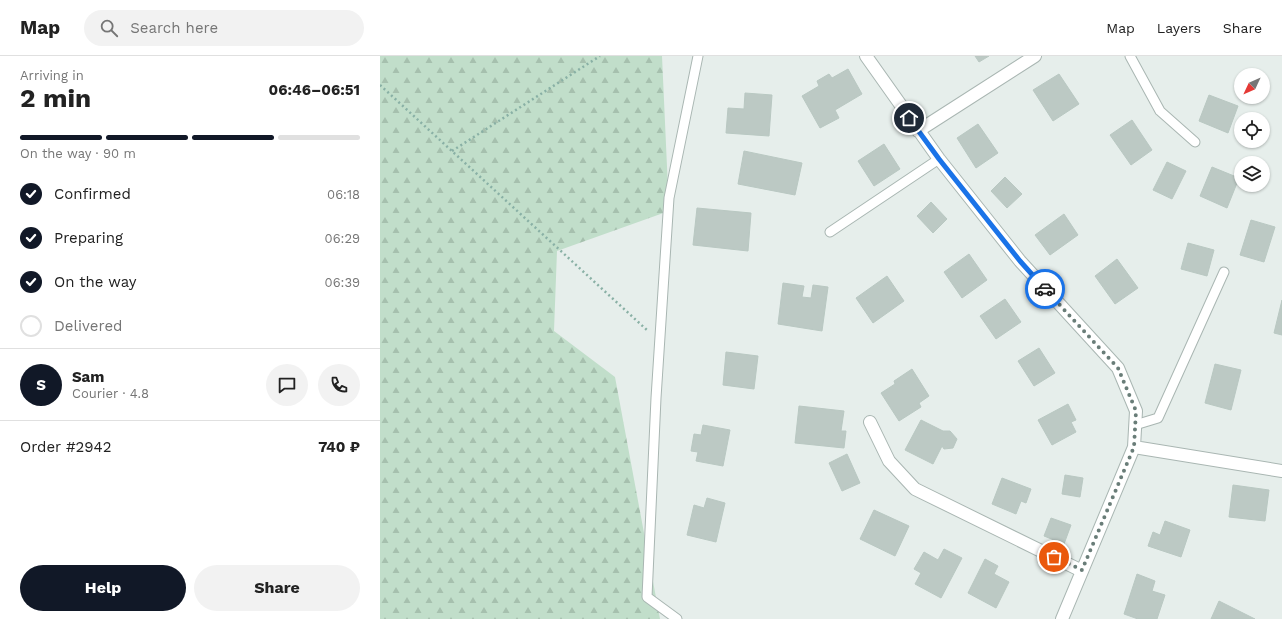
<!DOCTYPE html>
<meta charset="utf-8">
<style>
body{margin:0;font-family:"Work Sans",sans-serif;background:#f2f2f2;color:#222;height:100vh;display:flex;flex-direction:column;font-size:15px;white-space:nowrap}
*{box-sizing:border-box;margin:0}
p{font-size:13px;color:#767676}
.icon{flex:none;width:22px;height:22px;fill:none;stroke:currentColor;stroke-width:2;stroke-linecap:round;stroke-linejoin:round}
.map{position:relative;flex:1;overflow:hidden}
.details{display:flex;flex-direction:column;background:#fff;width:380px}
.details>*{flex:none}
.needle{width:26px;rotate:226deg}
.tools{position:absolute;left:854px;top:12px;display:grid;gap:8px}
.tools a{display:grid;place-items:center;width:36px;height:36px;border-radius:50%;background:#fff;box-shadow:0 1px 3px #0004;font-size:20px}
.pin{position:absolute;display:grid;place-items:center;width:34px;height:34px;color:#fff;margin:-17px;border:2px solid #fff;border-radius:50%;box-shadow:0 1px 4px #0007}
.courier{position:absolute;display:grid;place-items:center;width:40px;height:40px;margin:-20px;border:3px solid #1a73e8;border-radius:50%;background:#fff;color:#222;box-shadow:0 1px 5px #0007}
.summary em{font-style:normal;font-weight:700}
.summary div{display:flex;flex-direction:column-reverse}
.summary{display:flex;align-items:center;justify-content:space-between;height:68px;padding:0 20px}
h1{font-size:26px;font-weight:700;line-height:30px}
.bar{display:grid;grid-template-columns:repeat(4,1fr);gap:6px 4px;align-content:center;height:48px;padding:0 20px}
.bar i{height:5px;border-radius:3px;background:#e0e0e0}
.bar .active{background:#111827}
.bar p{grid-column:span 4}
.line{display:flex;align-items:center;gap:10px;padding:0 20px;border-top:1px solid #e0e0e0}
.line div{flex:1}
.round{display:grid;place-items:center;flex:none;width:42px;height:42px;border-radius:21px;background:#f2f2f2}
ol{padding:0 20px;list-style:none}
li{display:flex;align-items:center;gap:12px;height:44px}
li p{margin-inline-start:auto}
li .icon{padding:4px;border-radius:50%;background:#111827;color:#fff;stroke-width:4}
li:last-child{color:#767676}
li i{width:22px;height:22px;border:2px solid #e0e0e0;border-radius:50%}
.button{display:flex;gap:8px;margin-top:auto;padding:8px 20px}
.button a{flex:1;height:46px;border-radius:24px;background:#111827;color:#fff;font-size:16px;font-weight:700;line-height:46px;text-align:center}
.button a+a{background:#f2f2f2;color:#222}
header{display:flex;align-items:center;gap:24px;box-sizing:border-box;height:56px;padding:0 20px;background:#fff;border-bottom:1px solid #e0e0e0}
header strong{font-size:19px}
nav{display:flex;gap:22px;margin-inline-start:auto;font-size:14px}
.search{width:280px;height:36px;background:#f2f2f2;display:flex;align-items:center;gap:10px;box-sizing:border-box;padding:0 14px;border-radius:22px;color:#767676;font-size:15px}
main{display:flex;flex:1;min-height:0}
.map>svg:first-child{display:block}
.forest{fill:url(#forest-firs)}
.building{fill:#bcc9c4;stroke:#b9c8c2}
.lines{fill:none;stroke-linecap:round;stroke-linejoin:round}
.lane-casing{stroke:#a9b6b2;stroke-width:11}
.street-casing{stroke:#a9b6b2;stroke-width:14}
.path{stroke:#89b0a5;stroke-width:2.5;stroke-dasharray:2 3;stroke-linecap:butt}
.lane{stroke:#fff;stroke-width:9}
.street{stroke:#fff;stroke-width:12}
.done{stroke:#697d78;stroke-width:4;stroke-dasharray:0 7.2}
.route{stroke:#1a73e8;stroke-width:5}
</style>
<header>
<strong>Map</strong>
<div class="search"><svg class="icon" aria-label="search" viewBox="0 0 24 24"><circle cx="10" cy="10" r="6"/><path d="M15 15l6 6"/></svg>Search here</div>
<nav><a>Map</a><a>Layers</a><a>Share</a></nav>
</header>
<main>
<section class="details">
<div class="summary"><div><h1>2 min</h1><p>Arriving in</p></div><em>06:46–06:51</em></div>
<div class="bar"><i class="active"></i><i class="active"></i><i class="active"></i><i></i><p>On the way · 90 m</p></div>
<ol>
<li><svg class="icon" aria-label="check" viewBox="0 0 24 24"><path d="M5 12l5 5 9-10"/></svg>Confirmed<p>06:18</p></li>
<li><svg class="icon" aria-label="check" viewBox="0 0 24 24"><path d="M5 12l5 5 9-10"/></svg>Preparing<p>06:29</p></li>
<li><svg class="icon" aria-label="check" viewBox="0 0 24 24"><path d="M5 12l5 5 9-10"/></svg>On the way<p>06:39</p></li>
<li><i></i>Delivered</li>
</ol>
<div class="line" style="height:72px"><b class="round" style="background:#111827;color:#fff">S</b><div><b>Sam</b><p>Courier · 4.8</p></div><a class="round"><svg class="icon" aria-label="chat" viewBox="0 0 24 24"><path d="M4 5h16v11H9l-5 4z"/></svg></a><a class="round"><svg class="icon" aria-label="phone" viewBox="0 0 24 24"><path d="M5 4h4l2 5-3 2q2 4 5 5l2-3 5 2v4C11 20 4 13 5 4z"/></svg></a></div>
<div class="line" style="height:52px"><div>Order #2942</div><b>740 ₽</b></div>
<div class="button"><a>Help</a><a>Share</a></div>
</section>
<div class="map">
<svg width="902" height="563" viewBox="0 0 902 563">
<defs>
<pattern id="forest-firs" width="22" height="20" patternUnits="userSpaceOnUse"><rect width="22" height="20" fill="#c1deca"/><path d="M5 1l3.5 6h-7zM16 11l3.5 6h-7z" fill="#a6c0ae"/></pattern>
</defs>
<rect width="100%" height="100%" fill="#e6eeeb"/>
<!-- forest -->
<path class="forest" d="M0,0H282L289,155L177,195L174,275L235,321L280,563H0Z"/>
<!-- building -->
<path class="building" d="M595,0H609L599,6Z
M468,13L482,38L455,54L459,62L440,72L422,40L439,30L437,25L449,18L452,22Z
M679,18L699,48L673,65L653,34Z
M365,37L392,39L389,80L346,77L348,52L364,53Z
M829,39L858,50L848,77L819,65Z
M752,64L772,94L751,109L730,79Z
M598,68L618,97L596,112L577,82Z
M504,88L520,113L494,130L478,105Z
M364,95L422,107L415,139L358,128Z
M787,106L806,115L792,143L773,134Z
M832,111L859,122L847,152L820,140Z
M625,121L642,138L627,152L611,135Z
M551,146L567,163L553,177L537,160Z
M317,152L371,157L368,195L313,189Z
M684,158L698,179L670,199L655,179Z
M871,164L895,171L884,206L860,199Z
M808,187L834,194L827,220L801,213Z
M589,198L607,224L582,242L564,216Z
M737,203L758,232L735,248L715,220Z
M507,220L524,245L493,267L476,242Z
M403,227L424,230L422,241L431,242L433,229L448,231L442,275L398,268Z
M625,243L641,266L616,283L600,260Z
M902,244V279L894,277Z
M659,292L675,317L654,330L638,305Z
M346,296L378,300L374,333L343,329Z
M835,308L861,314L851,354L825,347Z
M532,313L549,340L539,347L541,351L519,365L501,337L515,328L514,325Z
M688,348L696,364L691,366L696,376L672,389L658,364Z
M419,350L464,355L461,375H466L464,392L415,387Z
M541,364L563,375H570L577,383L573,392L564,393L562,390L553,408L525,394Z
M323,369L350,374L343,410L316,405L318,396L311,395L314,378L321,379Z
M467,398L480,427L462,435L449,407Z
M685,419L703,422L700,441L682,438Z
M622,422L651,433L646,447L641,445L636,458L612,448Z
M853,429L889,434L885,465L849,461Z
M327,442L345,447L336,486L307,479L314,449L324,452Z
M494,454L529,470L515,500L480,483Z
M671,462L691,469L684,488L664,480Z
M785,465L810,474L801,501L768,490L773,476L780,479Z
M564,493L582,502L561,542L535,528L541,517L534,513L544,496L558,504Z
M605,503L618,510L614,518L629,526L616,552L588,537Z
M757,518L775,525L772,535L785,539L777,563H758L744,558Z
M839,545L875,563H831Z"/>
<g class="lines">
<defs>
<path id="lane" d="M750,0L780,55L815,86
M450,176L559,103
M755,369L778,362L844,216
M297,563L267,541L276,342L289,142L318,0"/>
<path id="street" d="M486,0L559,103L640,205L738,312L756,355L754,391L682,563
M538,75L655,0
M490,366L509,405L535,433L702,515
M754,391L902,415"/>
</defs>
<!-- lane casing -->
<use href="#lane" class="lane-casing"/>
<!-- street casing -->
<use href="#street" class="street-casing"/>
<!-- path -->
<path class="path" d="M0,29L268,275
M72,95L220,0"/>
<!-- lane -->
<use href="#lane" class="lane"/>
<!-- street -->
<use href="#street" class="street"/>
</g>
<g class="lines">
<!-- done -->
<path class="done" d="M665,233L738,312L756,355L754,391L702,514L674,501"/>
<!-- route -->
<path class="route" d="M529,62L559,103L640,205L665,233"/>
</g>
</svg>
<div class="tools">
<a><svg class="needle" viewBox="-14 -14 28 28"><path d="M0-13l5 13h-10z" fill="#e53935"/><path d="M0 13l5-13h-10z" fill="#767676"/></svg></a>
<a><svg class="icon" aria-label="locate" viewBox="0 0 24 24"><circle cx="12" cy="12" r="6"/><path d="M12 2v4M12 18v4M2 12h4M18 12h4"/></svg></a>
<a><svg class="icon" aria-label="layers" viewBox="0 0 24 24"><path d="M12 4l9 5-9 5-9-5zM3 14l9 5 9-5"/></svg></a>
</div>
<div class="pin" style="left:674px;top:501px;background:#ea580c"><svg class="icon" aria-label="bag" viewBox="0 0 24 24"><path d="M5 8h14l-1 12H6zM9 8a3 3 0 0 1 6 0"/></svg></div>
<div class="pin" style="left:529px;top:62px;background:#1f2937"><svg class="icon" aria-label="home" viewBox="0 0 24 24"><path d="M3 11l9-7 9 7M6 9v11h12V9"/></svg></div>
<div class="courier" style="left:665px;top:233px"><svg class="icon" aria-label="car" viewBox="0 0 24 24"><path d="M5 17H2v-5l4-1 3-4h7l3 4 3 1v5h-3M9 17h6M6 11h13"/><circle cx="7" cy="17" r="2"/><circle cx="17" cy="17" r="2"/></svg></div>
</div>
</main>
